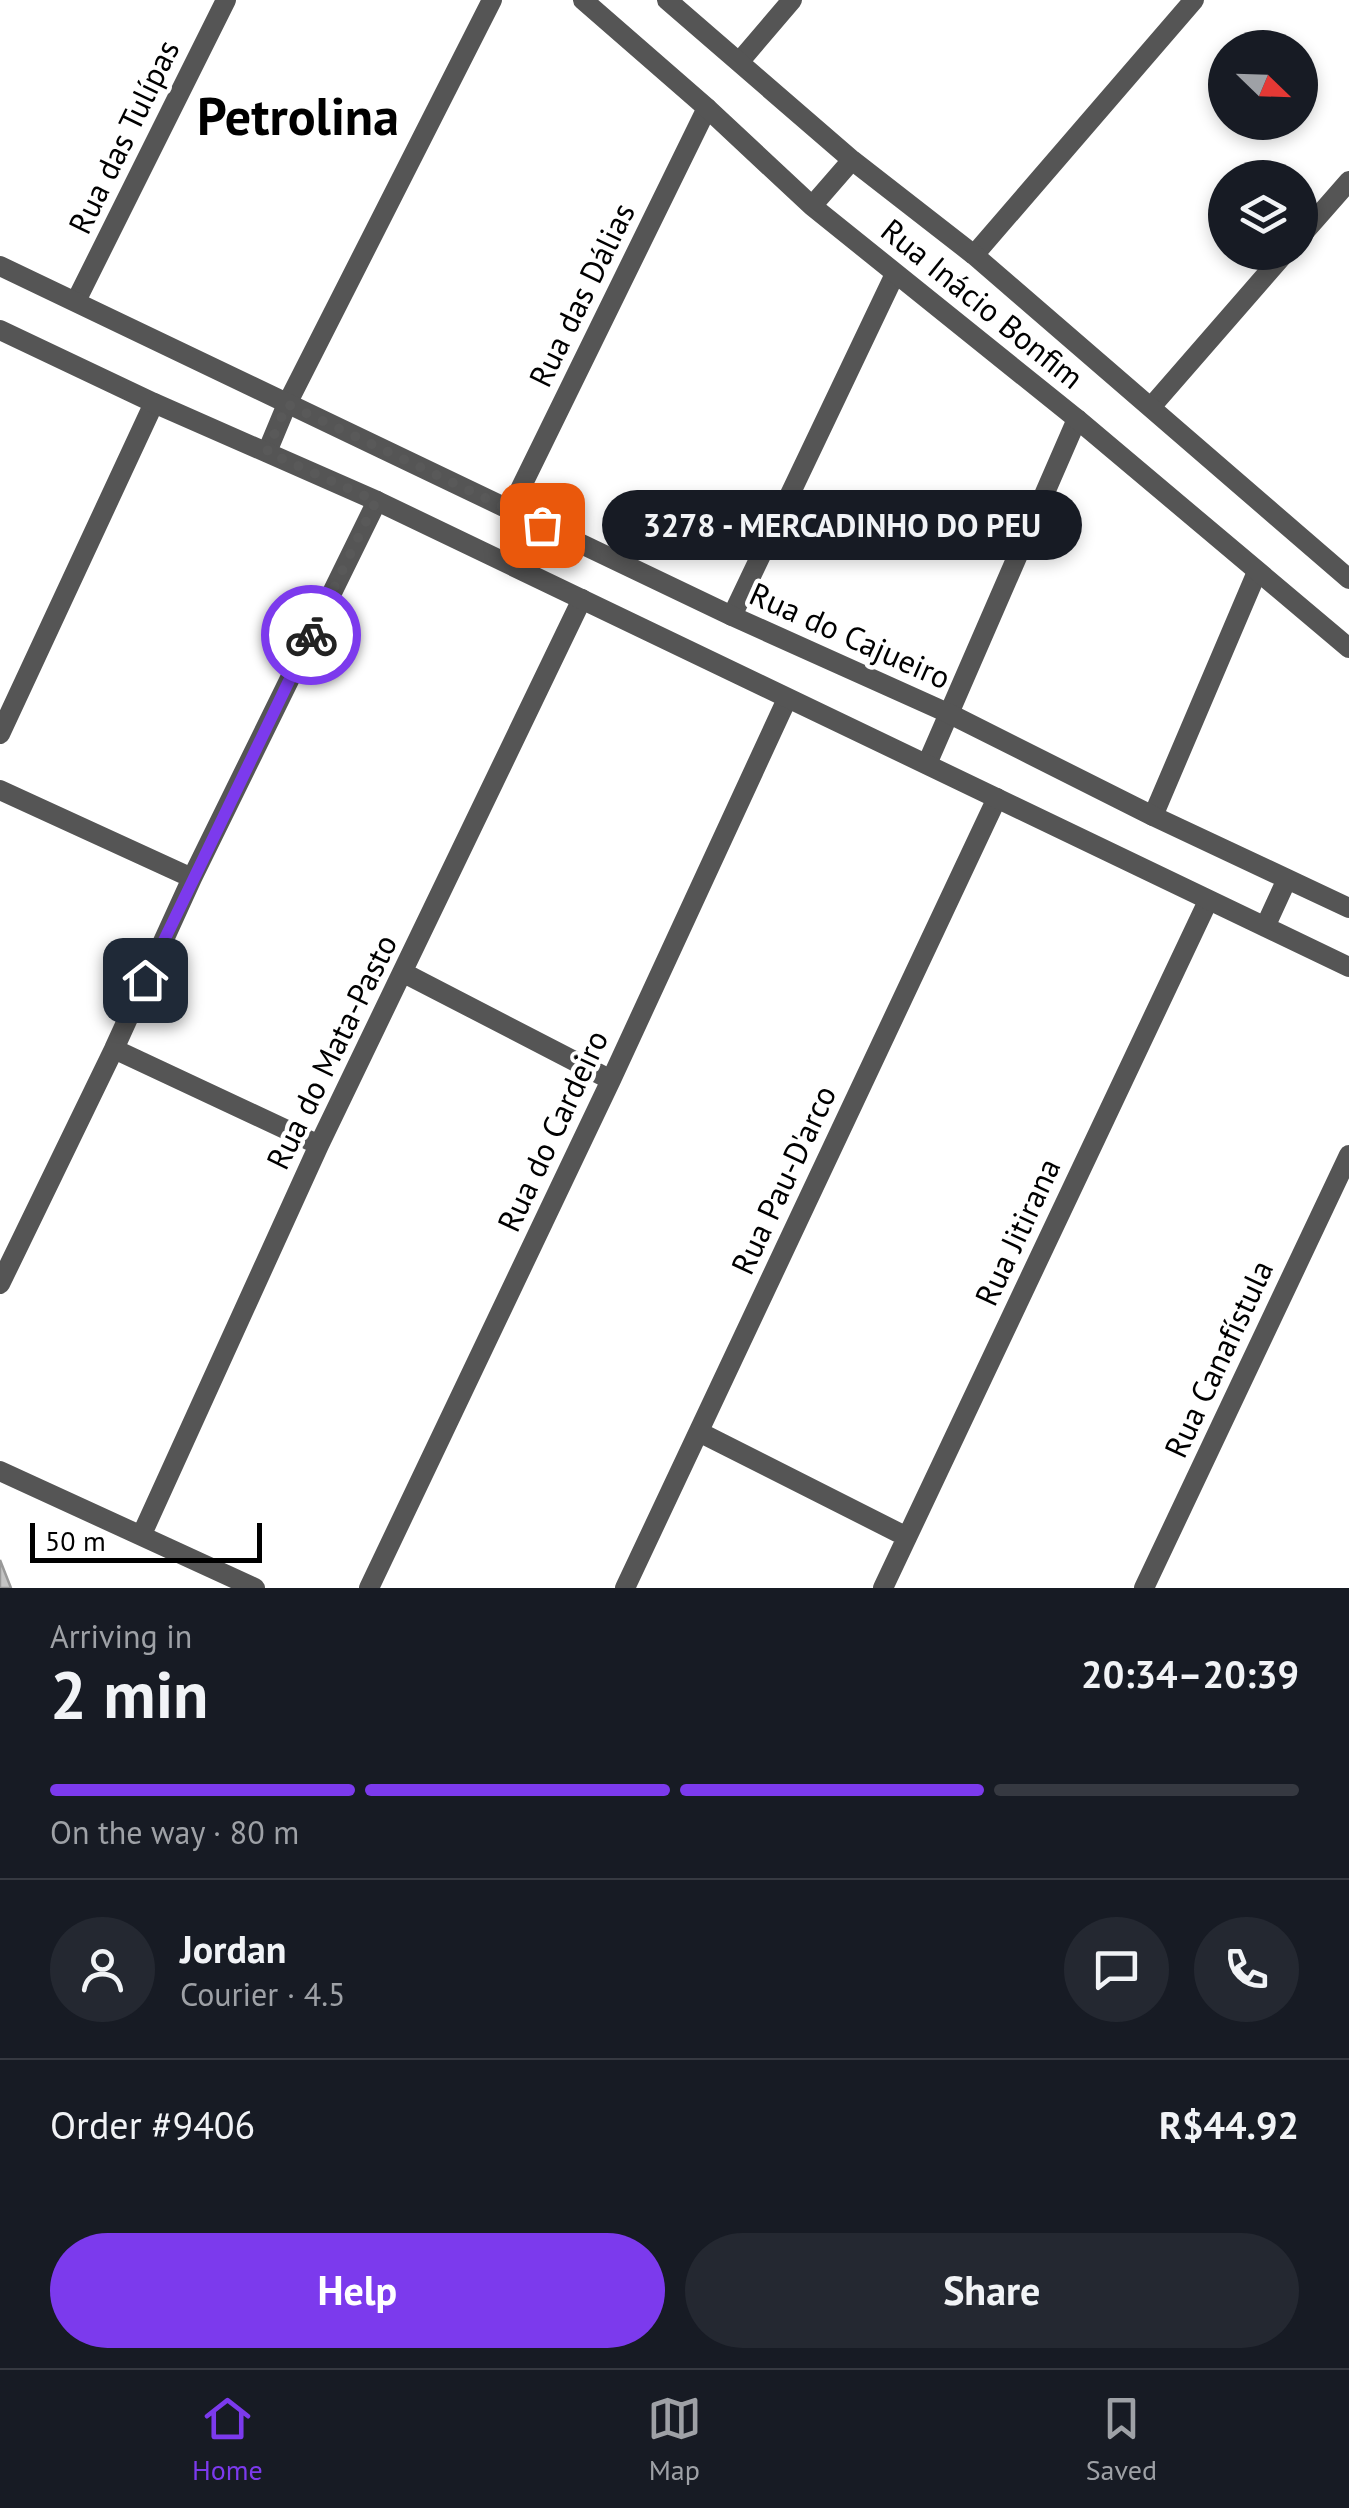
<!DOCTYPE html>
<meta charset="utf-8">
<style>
body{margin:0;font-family:"PT Sans",sans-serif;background:#242831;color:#f1f3f6;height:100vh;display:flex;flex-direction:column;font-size:38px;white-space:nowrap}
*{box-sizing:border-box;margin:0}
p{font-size:32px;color:#9ea1a6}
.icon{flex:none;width:55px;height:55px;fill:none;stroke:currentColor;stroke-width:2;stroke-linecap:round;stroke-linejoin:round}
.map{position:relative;height:1588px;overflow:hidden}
.panel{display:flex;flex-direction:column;background:#171b24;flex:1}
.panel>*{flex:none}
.needle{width:65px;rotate:113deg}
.buttons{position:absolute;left:1208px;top:30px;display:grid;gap:20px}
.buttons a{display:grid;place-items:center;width:110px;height:110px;border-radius:50%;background:#171b24;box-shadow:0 5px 15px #0003;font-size:50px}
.scale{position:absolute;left:30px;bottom:25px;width:232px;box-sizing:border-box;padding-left:10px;border:5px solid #000;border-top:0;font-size:28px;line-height:35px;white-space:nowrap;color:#000;-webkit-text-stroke:8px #fff;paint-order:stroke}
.pin{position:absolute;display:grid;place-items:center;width:85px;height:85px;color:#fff;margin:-42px;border-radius:20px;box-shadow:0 5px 15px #0006}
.courier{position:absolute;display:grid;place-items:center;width:100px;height:100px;margin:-50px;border:8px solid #7c3aed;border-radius:50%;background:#fff;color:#222;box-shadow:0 2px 12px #0007}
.bubble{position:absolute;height:70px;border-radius:35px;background:#171b24;box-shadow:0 5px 15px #0003;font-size:32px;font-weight:600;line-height:70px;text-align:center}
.headline em{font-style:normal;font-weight:600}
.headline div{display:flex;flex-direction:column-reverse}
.headline{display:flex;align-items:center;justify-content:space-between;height:170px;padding:0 50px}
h1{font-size:65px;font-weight:600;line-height:75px}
.bar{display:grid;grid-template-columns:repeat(4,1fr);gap:15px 10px;align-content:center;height:120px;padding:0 50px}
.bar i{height:12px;border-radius:8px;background:#363941}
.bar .on{background:#7c3aed}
.bar p{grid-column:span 4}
.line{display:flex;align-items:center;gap:25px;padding:0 50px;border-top:2px solid #363941}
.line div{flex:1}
.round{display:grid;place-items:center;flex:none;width:105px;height:105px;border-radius:52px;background:#242831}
.primary-button{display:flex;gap:20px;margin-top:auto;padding:20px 50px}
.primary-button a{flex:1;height:115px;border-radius:60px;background:#7c3aed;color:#fff;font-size:40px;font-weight:600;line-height:115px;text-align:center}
.primary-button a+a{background:#242831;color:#f1f3f6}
.dock{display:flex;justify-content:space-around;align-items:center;height:140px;border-top:2px solid #363941;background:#171b24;font-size:28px;color:#9ea1a6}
.dock a{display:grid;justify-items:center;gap:5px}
.dock .on{color:#7c3aed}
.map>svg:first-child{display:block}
.building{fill:#c4c4c4;stroke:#999;stroke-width:2.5}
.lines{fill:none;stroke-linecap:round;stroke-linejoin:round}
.minor{stroke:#555;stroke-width:20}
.tertiary{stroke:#555;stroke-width:20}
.done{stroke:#595959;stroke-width:10;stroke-dasharray:0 18}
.route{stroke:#7c3aed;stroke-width:12}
.labels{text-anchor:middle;stroke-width:9;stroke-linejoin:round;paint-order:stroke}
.street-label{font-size:32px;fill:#000;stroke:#fff}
.town-label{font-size:52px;font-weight:bold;fill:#000;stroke:#fff}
</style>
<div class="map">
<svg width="1349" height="1588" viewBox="0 0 1349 1588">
<rect width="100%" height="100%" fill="#fff"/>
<!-- building -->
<path class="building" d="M0,1560L11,1588H0Z"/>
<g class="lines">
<!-- minor -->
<path class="minor" d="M740,61L792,0
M1300,237L1349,181
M974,255L1194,0
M76,301L226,0
M1151,407L1286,252
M267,452L287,404L492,0
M510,510L707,108
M732,616L895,274
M0,734L154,403
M927,764L1077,419
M0,790L192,878
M1153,816L1257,572
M404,973L611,1080
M114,1049L319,1145
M0,1284L114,1049L192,878L377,501
M699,1432L907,1537
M0,1471L255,1588
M142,1534L319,1145L582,599
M369,1588L611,1080L787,699
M625,1588L997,798
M883,1588L1208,901
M1144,1588L1349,1155"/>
<!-- tertiary -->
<path class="tertiary" d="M583,0L707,108L812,206L1077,419L1349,648
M667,0L852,160L974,255L1349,579
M812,206L852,160
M0,266L732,616L950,714L1153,816L1349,908
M0,330L154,403L377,501L1349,967
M1265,927L1287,879"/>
</g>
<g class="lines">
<!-- done -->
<path class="done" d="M311,635L376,501L267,452L287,404L542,525"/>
<!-- route -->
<path class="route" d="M145,980L311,635"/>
</g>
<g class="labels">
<!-- street labels -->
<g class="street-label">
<text transform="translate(124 137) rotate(-64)" y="11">Rua das Tulípas</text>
<text transform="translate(582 295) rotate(-64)" y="11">Rua das Dálias</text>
<text transform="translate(982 304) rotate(39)" y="11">Rua Inácio Bonfim</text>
<text transform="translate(850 636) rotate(24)" y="11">Rua do Cajueiro</text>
<text transform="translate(332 1052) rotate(-64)" y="11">Rua do Mata-Pasto</text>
<text transform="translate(553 1131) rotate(-65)" y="11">Rua do Cardeiro</text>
<text transform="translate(784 1180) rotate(-65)" y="11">Rua Pau-D'arco</text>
<text transform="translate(1018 1232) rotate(-65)" y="11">Rua Jitirana</text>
<text transform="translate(1219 1359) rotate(-65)" y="11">Rua Canafístula</text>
</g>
<!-- town labels -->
<g class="town-label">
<text x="298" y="135">Petrolina</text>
</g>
</g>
</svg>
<div class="buttons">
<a><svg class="needle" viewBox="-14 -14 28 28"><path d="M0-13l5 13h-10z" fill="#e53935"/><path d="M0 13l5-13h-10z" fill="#9ea1a6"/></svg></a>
<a><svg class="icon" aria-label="layers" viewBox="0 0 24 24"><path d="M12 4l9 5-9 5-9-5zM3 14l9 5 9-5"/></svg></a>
</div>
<div class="scale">50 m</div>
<div class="pin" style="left:542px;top:525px;background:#ea580c"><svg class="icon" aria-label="bag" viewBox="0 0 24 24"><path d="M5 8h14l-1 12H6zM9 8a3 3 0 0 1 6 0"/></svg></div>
<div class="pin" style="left:145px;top:980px;background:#1f2937"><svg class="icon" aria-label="home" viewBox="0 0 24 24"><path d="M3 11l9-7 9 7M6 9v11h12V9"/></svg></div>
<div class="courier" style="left:311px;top:635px"><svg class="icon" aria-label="bike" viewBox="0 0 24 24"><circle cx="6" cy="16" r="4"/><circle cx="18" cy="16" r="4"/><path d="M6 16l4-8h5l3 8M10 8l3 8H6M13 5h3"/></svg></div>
<div class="bubble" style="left:602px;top:490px;width:480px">3278 - MERCADINHO DO PEU</div>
</div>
<section class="panel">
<div class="headline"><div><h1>2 min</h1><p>Arriving in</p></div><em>20:34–20:39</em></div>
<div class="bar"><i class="on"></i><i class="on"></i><i class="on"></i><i></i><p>On the way · 80 m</p></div>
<div class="line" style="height:180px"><a class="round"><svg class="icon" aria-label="person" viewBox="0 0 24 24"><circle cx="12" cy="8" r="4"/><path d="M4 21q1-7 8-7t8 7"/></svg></a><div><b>Jordan</b><p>Courier · 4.5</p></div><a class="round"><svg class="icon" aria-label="chat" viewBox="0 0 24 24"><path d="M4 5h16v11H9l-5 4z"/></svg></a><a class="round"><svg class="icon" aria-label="phone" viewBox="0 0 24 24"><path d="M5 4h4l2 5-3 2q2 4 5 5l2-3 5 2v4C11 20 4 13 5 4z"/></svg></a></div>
<div class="line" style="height:130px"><div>Order #9406</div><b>R$44.92</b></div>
<div class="primary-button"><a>Help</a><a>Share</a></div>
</section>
<nav class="dock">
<a class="on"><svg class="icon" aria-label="home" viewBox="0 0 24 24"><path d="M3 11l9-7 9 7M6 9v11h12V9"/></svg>Home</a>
<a><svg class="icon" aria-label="map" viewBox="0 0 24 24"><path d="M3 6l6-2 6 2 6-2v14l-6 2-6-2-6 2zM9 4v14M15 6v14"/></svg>Map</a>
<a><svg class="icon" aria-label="saved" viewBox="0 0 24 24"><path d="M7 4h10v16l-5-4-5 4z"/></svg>Saved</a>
</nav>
